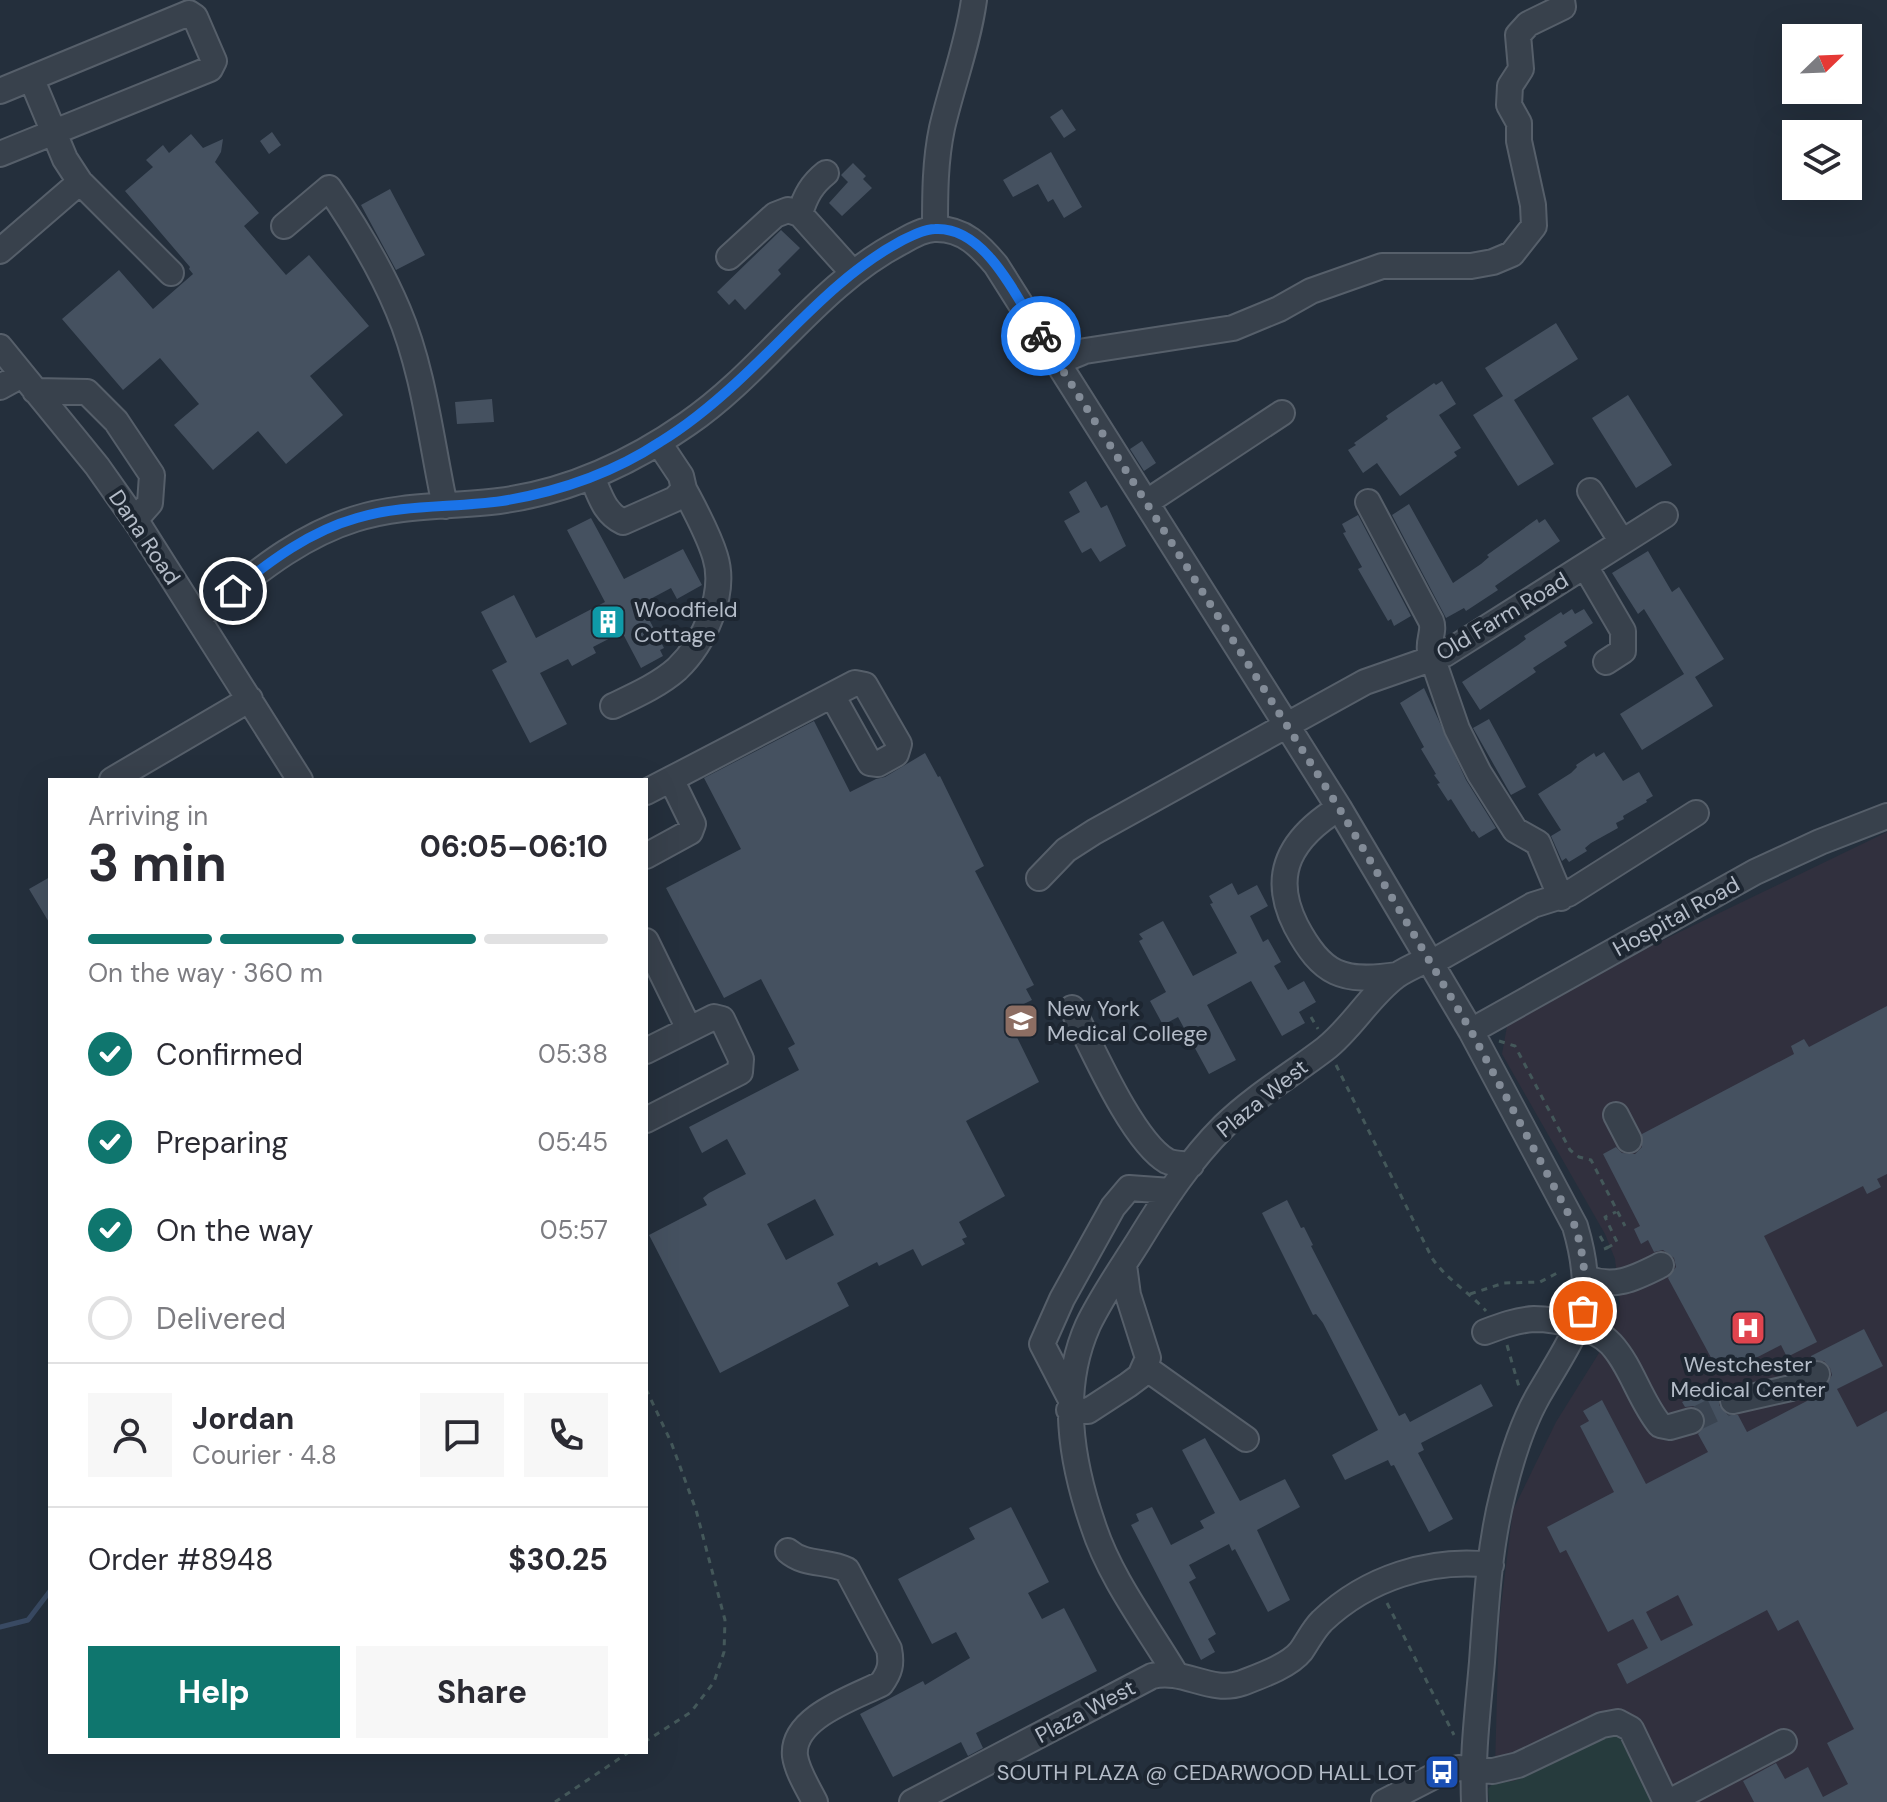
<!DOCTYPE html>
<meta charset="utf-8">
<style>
body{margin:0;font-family:"DM Sans",sans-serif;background:#f7f7f7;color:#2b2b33;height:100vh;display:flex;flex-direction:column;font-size:30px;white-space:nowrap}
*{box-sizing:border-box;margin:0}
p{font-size:26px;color:#7c7c81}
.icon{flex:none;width:44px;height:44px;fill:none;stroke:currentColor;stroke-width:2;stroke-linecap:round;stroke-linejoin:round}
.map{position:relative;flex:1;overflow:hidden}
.sheet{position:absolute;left:48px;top:778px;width:600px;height:976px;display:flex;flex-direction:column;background:#fff;border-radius:0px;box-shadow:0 8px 32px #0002}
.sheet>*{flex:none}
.needle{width:52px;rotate:67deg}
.buttons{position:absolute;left:1782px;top:24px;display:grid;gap:16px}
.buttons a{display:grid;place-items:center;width:80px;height:80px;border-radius:0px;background:#fff;box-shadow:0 8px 32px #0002;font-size:40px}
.pin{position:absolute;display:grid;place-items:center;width:68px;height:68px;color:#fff;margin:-34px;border:4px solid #fff;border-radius:50%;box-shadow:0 2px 8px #0007}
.courier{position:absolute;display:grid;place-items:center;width:80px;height:80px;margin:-40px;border:6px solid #1a73e8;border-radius:50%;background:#fff;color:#222;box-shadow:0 2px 10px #0007}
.head em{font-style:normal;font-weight:700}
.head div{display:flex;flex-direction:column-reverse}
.head{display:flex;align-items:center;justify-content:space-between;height:136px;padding:0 40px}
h1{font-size:52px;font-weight:700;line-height:60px}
.bar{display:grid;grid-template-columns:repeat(4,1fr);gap:12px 8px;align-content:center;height:96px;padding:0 40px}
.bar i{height:10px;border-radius:6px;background:#e1e1e2}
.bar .on{background:#0f766e}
.bar p{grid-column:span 4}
.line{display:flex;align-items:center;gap:20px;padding:0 40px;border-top:2px solid #e1e1e2}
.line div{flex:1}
.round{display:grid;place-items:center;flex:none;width:84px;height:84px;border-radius:0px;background:#f7f7f7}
ol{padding:0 40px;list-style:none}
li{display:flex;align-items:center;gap:24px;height:88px}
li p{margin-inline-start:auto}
li .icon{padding:8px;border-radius:50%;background:#0f766e;color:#fff;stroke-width:4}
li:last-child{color:#7c7c81}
li i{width:44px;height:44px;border:4px solid #e1e1e2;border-radius:50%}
.button{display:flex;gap:16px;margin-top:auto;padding:16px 40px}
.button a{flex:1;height:92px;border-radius:0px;background:#0f766e;color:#fff;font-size:32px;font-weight:700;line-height:92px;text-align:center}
.button a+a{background:#f7f7f7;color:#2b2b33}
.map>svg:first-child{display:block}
.medical{fill:#31303e}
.green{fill:#263b3d}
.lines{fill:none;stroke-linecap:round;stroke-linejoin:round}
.stream{stroke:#394a63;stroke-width:5}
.building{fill:#455160;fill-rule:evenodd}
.minor-tunnel{stroke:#3a4451;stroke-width:24;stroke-dasharray:24 12;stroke-linecap:butt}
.minor-casing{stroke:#565f6a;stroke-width:28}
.path{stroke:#44585a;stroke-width:3;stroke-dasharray:6 6;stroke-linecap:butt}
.minor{stroke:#38414c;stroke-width:24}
.done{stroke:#828b97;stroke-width:8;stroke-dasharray:0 14.4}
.route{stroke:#1a73e8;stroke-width:10}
.labels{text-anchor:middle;stroke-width:8;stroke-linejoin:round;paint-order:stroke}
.street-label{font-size:22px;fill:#b4bcc8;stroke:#1d2631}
.poi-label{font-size:22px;fill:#b4bcc8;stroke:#1d2631;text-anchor:start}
</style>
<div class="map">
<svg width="1887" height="1802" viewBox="0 0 1887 1802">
<rect width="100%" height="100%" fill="#242f3c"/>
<!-- medical -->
<path class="medical" d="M1887,832V1802H1494L1499,1622L1513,1510L1556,1422L1599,1353L1620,1304L1615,1259L1605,1234L1502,1054L1507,1026L1653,945Z"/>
<!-- green -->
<path class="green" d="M1613,1733L1625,1741L1653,1798L1652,1802H1489L1488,1789L1493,1783L1514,1781Z"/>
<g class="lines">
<!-- stream -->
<path class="stream" d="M0,1627L28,1620L50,1591"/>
</g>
<!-- building -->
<path class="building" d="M1062,109L1076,130L1064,138L1050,117Z
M272,132L281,145L269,154L260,141Z
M191,134L203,148L223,139L221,152L215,162L259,213L244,226L286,275L309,255L369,326L310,376L343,415L286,464L258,431L213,470L174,425L199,404L160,358L123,390L62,319L119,270L153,309L193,274L189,269L190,267L125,191L153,167L146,160L163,145L169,153Z
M1051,152L1082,207L1064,218L1053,199L1048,202L1038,184L1013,197L1003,180Z
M853,163L866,176L863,179L872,188L842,216L829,203L848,182L841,175Z
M390,189L425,255L396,270L361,205Z
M781,230L800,248L778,270L781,274L745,310L735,299L729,305L717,292Z
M1556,323L1578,359L1514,400L1554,464L1518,486L1473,415L1503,396L1485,368Z
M1442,381L1456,404L1439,415L1461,448L1454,452L1457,456L1400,496L1377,463L1363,473L1348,450L1356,445L1354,443L1388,419L1386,416L1434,383L1436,385Z
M1628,395L1672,465L1636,488L1592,418Z
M492,399L494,422L457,424L455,402Z
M1142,441L1156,463L1144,471L1130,449Z
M1086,481L1101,508L1107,505L1126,546L1100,562L1091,548L1082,553L1064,521L1080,512L1069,492Z
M1409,504L1453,583L1481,564L1489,557L1487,555L1537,519L1539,523L1545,519L1560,541L1495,586L1498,590L1466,611L1464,608L1446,618L1392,515Z
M1358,515L1411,616L1394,626L1391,619L1388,621L1358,569L1362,567L1343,533L1346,532L1342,524Z
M591,518L624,579L683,549L702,585L677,599L671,588L641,604L664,648L660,650L663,656L641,668L622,632L593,647L596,653L572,666L568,659L540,673L567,724L530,743L492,670L507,662L481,612L514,595L536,638L605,602L567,530Z
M1648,551L1672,592L1679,587L1724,659L1695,677L1713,706L1642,750L1620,714L1684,674L1644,609L1638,614L1612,573Z
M1572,609L1575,614L1584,609L1593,623L1564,642L1567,646L1533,668L1536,672L1480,710L1462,682L1518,645L1526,639L1524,636L1561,612L1563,615Z
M1424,688L1466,780L1496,828L1479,838L1474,831L1472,832L1451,799L1448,801L1437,784L1440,783L1434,775L1436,774L1421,749L1424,747L1400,703Z
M1489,719L1526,787L1511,795L1473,728Z
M814,721L850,792L876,779L885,777L925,753L938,777L940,776L984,866L975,871L1034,985L1026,989L1032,1000L1005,1013L1039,1082L966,1121L1005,1196L959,1222L967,1237L962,1239L965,1244L922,1266L913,1249L879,1266L877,1262L837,1283L849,1306L720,1373L649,1235L707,1205L703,1198L709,1193L746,1174L727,1139L702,1153L689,1127L799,1070L788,1048L795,1044L761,979L724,998L666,888L741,849L704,778ZM815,1199L834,1235L786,1260L767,1224Z
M1604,752L1623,781L1639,772L1653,796L1646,800L1647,802L1623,816L1624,819L1616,823L1618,828L1591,843L1585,848L1587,851L1569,862L1566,858L1562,861L1551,836L1561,830L1538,794L1571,773L1577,767L1576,765L1594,753L1596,757Z
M50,877V924L29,889Z
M1232,883L1238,895L1257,885L1268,906L1250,916L1263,942L1268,939L1281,962L1274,966L1288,990L1304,981L1316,1002L1299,1012L1305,1023L1282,1036L1251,981L1207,1005L1236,1060L1209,1074L1178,1017L1163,1025L1150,1001L1166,992L1139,941L1143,939L1139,934L1163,921L1193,976L1237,953L1210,904L1213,903L1209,896Z
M1887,1006V1174L1877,1179L1881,1187L1867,1194L1863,1186L1764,1236L1817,1342L1787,1357L1781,1345L1721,1376L1668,1278L1676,1267L1674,1258L1663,1250L1654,1252L1648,1240L1641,1244L1634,1229L1640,1226L1603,1154L1616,1147L1622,1153L1635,1154L1642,1147V1134L1794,1054L1791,1046L1804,1039L1809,1047Z
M1287,1200L1301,1228L1304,1227L1313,1245L1311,1246L1399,1416L1405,1413L1410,1422L1481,1384L1493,1406L1421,1443L1424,1450L1418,1453L1453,1519L1429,1532L1394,1465L1391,1466L1388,1460L1345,1480L1332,1455L1378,1430L1323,1323L1316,1314L1313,1315L1262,1213Z
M1864,1329L1883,1366L1837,1389L1857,1427L1887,1411V1802H1754L1743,1781L1776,1763L1785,1779L1808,1767L1823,1797L1848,1784L1827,1743L1854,1729L1798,1620L1778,1631L1767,1610L1627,1684L1617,1664L1648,1648L1633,1619L1608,1632L1566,1550L1560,1553L1547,1527L1614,1492L1580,1426L1589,1421L1583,1411L1602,1400L1646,1484L1708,1452L1698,1434L1705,1425V1416L1701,1410L1694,1406L1685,1407L1682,1402L1721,1382L1725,1389L1719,1396V1405L1728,1415H1738L1747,1432L1828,1390L1826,1386L1832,1375L1830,1368L1824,1361L1812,1360L1811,1356ZM1678,1595L1693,1625L1661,1641L1646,1612Z
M1205,1438L1240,1501L1285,1479L1300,1507L1257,1530L1290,1600L1268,1612L1235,1549L1232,1551L1229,1544L1189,1565L1196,1578L1189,1582L1216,1634L1208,1639L1215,1652L1201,1660L1131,1525L1139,1521L1136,1514L1152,1507L1171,1545L1204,1528L1200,1521L1215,1513L1182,1450Z
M1011,1507L1049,1582L1028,1593L1042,1619L1064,1608L1097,1671L976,1733L983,1748L968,1756L961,1742L893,1777L860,1714L923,1681L925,1685L970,1658L956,1632L932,1644L898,1579L975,1539L969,1528Z"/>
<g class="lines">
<!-- minor-tunnel -->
<path class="minor-tunnel" d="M1691,1421L1733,1401"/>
<defs>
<path id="minor" d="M32,80L65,159L80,182L171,273
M0,91L189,13L195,17L214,61L210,69L0,154
M800,214C805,196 812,184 826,173
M284,226L329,188C355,226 380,267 398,310C424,371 431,441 445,506
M935,228C935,195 935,161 942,128C952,85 968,44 974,0
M0,251L80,182
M729,257L775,215L788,210L800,214L853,273
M0,347L97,466L140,527L300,780
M1058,362L1085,351L1233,328L1279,309L1311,291L1382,266H1471L1493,262L1512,254L1534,226L1533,205L1519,141V123L1509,105L1510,86L1521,69L1518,35L1528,24L1563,7L1562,0
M0,387L22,375
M35,391L87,392L116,421L152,475L150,503L135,520
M592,477C600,495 604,513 623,522L675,499L684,489L681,476L659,443
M1590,491L1622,542
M1147,502L1282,413
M1368,502L1431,621C1435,631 1428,640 1430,651L1457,729L1479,773L1515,830L1538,843L1561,898
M1585,566L1623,631V651L1606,662
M198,618C248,580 294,538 355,519C401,504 452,507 499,501C568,492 631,463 687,424C766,370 817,285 903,241C913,235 926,228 937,229C964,229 980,246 996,265L1339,808L1471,1031L1575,1226C1599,1307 1577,1329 1538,1396C1521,1426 1511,1460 1503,1493C1489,1548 1486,1606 1482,1662C1478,1709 1472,1755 1474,1802
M613,706C634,696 659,685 677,669C704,643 727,594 715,556C708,533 695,510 684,489
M112,780L250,699
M646,792L671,779
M1339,808C1292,837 1269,873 1296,926C1322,975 1342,983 1397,975
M646,856L690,832L693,824L671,779L855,683L865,685L899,744L896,754L878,764L870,763L832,695
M1039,878L1066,850L1094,832L1365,682L1445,654L1665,515
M646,941L689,1029
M1431,963L1533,905L1568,894L1696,813
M1072,1008C1091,1045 1132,1141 1167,1161C1173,1164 1184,1164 1191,1165
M1471,1031L1755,872L1820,842L1887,816
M646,1051L714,1017L722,1019L741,1059L740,1072L646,1120
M1616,1115L1629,1140
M1586,1278C1615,1289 1635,1278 1661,1265
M1485,1332C1501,1326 1517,1320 1534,1319C1557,1319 1595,1327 1611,1344C1632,1367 1640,1401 1660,1425L1670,1427L1691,1421
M1146,1368L1246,1439
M1071,1400L1042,1344L1062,1299L1113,1207L1129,1188L1171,1191
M1733,1401L1791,1388L1817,1374
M1069,1410L1088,1411L1128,1385L1140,1376L1148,1358L1128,1295L1124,1265
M788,1551C805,1566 828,1560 847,1570L889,1649C892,1664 890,1672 881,1684C853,1698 791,1718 795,1756C797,1771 808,1788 815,1802
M1175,1673C1147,1626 1110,1578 1093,1525C1071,1461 1059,1390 1088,1325C1102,1296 1121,1269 1138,1242C1163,1201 1190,1160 1224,1126C1255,1096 1291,1075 1325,1049C1352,1028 1369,996 1396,976C1406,969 1418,964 1429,959
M912,1802L1152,1676C1184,1668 1210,1694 1242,1683C1260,1676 1289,1666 1301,1651C1308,1641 1313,1630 1322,1621C1367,1578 1430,1558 1491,1565
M1384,1802L1442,1772L1458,1768L1493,1771L1518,1765L1602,1725L1618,1722L1631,1729L1666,1802
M1669,1802L1784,1742"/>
</defs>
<!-- minor casing -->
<use href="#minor" class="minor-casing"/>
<!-- path -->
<path class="path" d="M1311,1017L1318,1029
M1499,1041L1515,1046L1570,1150L1579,1157L1591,1160L1625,1226
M1336,1065L1432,1258C1446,1279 1469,1292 1486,1311
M1600,1236L1607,1248L1604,1249
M1607,1248L1617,1242L1605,1217L1616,1212
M1470,1294L1504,1283L1540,1282L1561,1271
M1507,1345L1519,1387
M646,1389L671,1442L696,1510L725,1620L724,1652L714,1682L691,1712L646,1741
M1387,1603L1454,1735
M555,1802L629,1752"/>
<!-- minor -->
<use href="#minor" class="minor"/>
</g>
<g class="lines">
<!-- done -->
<path class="done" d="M1041,336L1339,808L1471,1031L1575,1226C1584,1255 1587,1281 1583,1311"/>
<!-- route -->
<path class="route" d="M233,591C270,561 310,531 357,518C404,504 454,508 502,501C557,492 613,473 660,442C688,425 712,405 736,383C790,334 836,276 901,241C911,236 924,229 935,229C986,226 1017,299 1041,336"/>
</g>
<!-- icons -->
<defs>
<symbol id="building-square" viewBox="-11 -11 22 22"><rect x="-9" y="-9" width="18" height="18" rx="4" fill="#0f9aa8" stroke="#1d2631"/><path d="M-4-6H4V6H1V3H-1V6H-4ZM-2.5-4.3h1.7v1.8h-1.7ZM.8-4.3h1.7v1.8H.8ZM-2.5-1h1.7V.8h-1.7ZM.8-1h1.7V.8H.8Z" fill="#fff"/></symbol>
<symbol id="university-square" viewBox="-11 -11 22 22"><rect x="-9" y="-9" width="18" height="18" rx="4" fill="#8d6e63" stroke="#1d2631"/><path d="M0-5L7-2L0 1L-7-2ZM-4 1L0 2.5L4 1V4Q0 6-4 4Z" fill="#fff"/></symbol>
<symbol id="hospital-square" viewBox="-11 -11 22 22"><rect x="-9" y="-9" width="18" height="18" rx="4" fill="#e0444e" stroke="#1d2631"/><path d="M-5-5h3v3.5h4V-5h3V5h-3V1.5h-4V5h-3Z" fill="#fff"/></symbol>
<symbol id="bus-square" viewBox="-11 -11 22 22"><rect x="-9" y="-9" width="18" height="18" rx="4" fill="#1a4fb4" stroke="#1d2631"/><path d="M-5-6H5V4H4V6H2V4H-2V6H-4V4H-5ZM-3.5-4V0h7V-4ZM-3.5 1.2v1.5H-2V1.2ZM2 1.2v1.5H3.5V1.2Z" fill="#fff"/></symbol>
</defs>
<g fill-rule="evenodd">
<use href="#building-square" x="588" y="602" width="40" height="40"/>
<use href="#university-square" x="1001" y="1001" width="40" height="40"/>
<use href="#hospital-square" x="1728" y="1308" width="40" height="40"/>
<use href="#bus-square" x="1422" y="1752" width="40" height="40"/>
</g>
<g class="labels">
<!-- street labels -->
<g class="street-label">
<text transform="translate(145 537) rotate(56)" y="8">Dana Road</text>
<text transform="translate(1502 616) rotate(-31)" y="8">Old Farm Road</text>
<text transform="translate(1676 916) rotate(-29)" y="8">Hospital Road</text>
<text transform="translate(1262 1098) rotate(-39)" y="8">Plaza West</text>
<text transform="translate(1085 1711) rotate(-28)" y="8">Plaza West</text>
</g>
<!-- poi labels -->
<g class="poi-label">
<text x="634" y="617">Woodfield<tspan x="634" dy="25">Cottage</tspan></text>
<text x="1047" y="1016">New York<tspan x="1047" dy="25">Medical College</tspan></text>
<text x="1748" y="1372" text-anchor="middle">Westchester<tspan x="1748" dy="25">Medical Center</tspan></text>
<text x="1416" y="1780" text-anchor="end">SOUTH PLAZA @ CEDARWOOD HALL LOT</text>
</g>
</g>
</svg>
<div class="buttons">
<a><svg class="needle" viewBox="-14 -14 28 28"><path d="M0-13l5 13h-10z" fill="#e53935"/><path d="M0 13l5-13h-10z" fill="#7c7c81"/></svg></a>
<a><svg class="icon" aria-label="layers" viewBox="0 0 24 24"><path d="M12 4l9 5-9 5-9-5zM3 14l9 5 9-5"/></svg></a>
</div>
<div class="pin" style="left:1583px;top:1311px;background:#ea580c"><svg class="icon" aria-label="bag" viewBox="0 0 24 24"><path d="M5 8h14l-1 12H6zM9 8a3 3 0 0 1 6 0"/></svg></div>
<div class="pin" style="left:233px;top:591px;background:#1f2937"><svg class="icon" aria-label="home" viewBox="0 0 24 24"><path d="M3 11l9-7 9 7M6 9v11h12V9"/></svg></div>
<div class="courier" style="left:1041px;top:336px"><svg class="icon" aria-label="bike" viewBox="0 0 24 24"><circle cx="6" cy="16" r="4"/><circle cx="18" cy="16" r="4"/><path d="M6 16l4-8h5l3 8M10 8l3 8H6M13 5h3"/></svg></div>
<section class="sheet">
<div class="head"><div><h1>3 min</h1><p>Arriving in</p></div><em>06:05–06:10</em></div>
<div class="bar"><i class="on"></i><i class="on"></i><i class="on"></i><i></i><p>On the way · 360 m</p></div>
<ol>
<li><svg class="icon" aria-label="check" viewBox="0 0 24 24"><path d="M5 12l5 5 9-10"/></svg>Confirmed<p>05:38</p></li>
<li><svg class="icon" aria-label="check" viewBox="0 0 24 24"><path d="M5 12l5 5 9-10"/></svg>Preparing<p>05:45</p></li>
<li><svg class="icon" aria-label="check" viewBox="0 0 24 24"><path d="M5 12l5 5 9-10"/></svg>On the way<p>05:57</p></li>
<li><i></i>Delivered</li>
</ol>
<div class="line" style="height:144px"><a class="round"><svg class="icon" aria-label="person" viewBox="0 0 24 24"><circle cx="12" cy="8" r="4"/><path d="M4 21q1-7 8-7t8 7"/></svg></a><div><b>Jordan</b><p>Courier · 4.8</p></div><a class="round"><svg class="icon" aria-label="chat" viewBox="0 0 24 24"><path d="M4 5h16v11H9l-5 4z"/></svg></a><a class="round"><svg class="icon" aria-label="phone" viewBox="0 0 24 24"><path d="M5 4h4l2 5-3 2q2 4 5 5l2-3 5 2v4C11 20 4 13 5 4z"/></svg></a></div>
<div class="line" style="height:104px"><div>Order #8948</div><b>$30.25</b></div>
<div class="button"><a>Help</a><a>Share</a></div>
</section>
</div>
